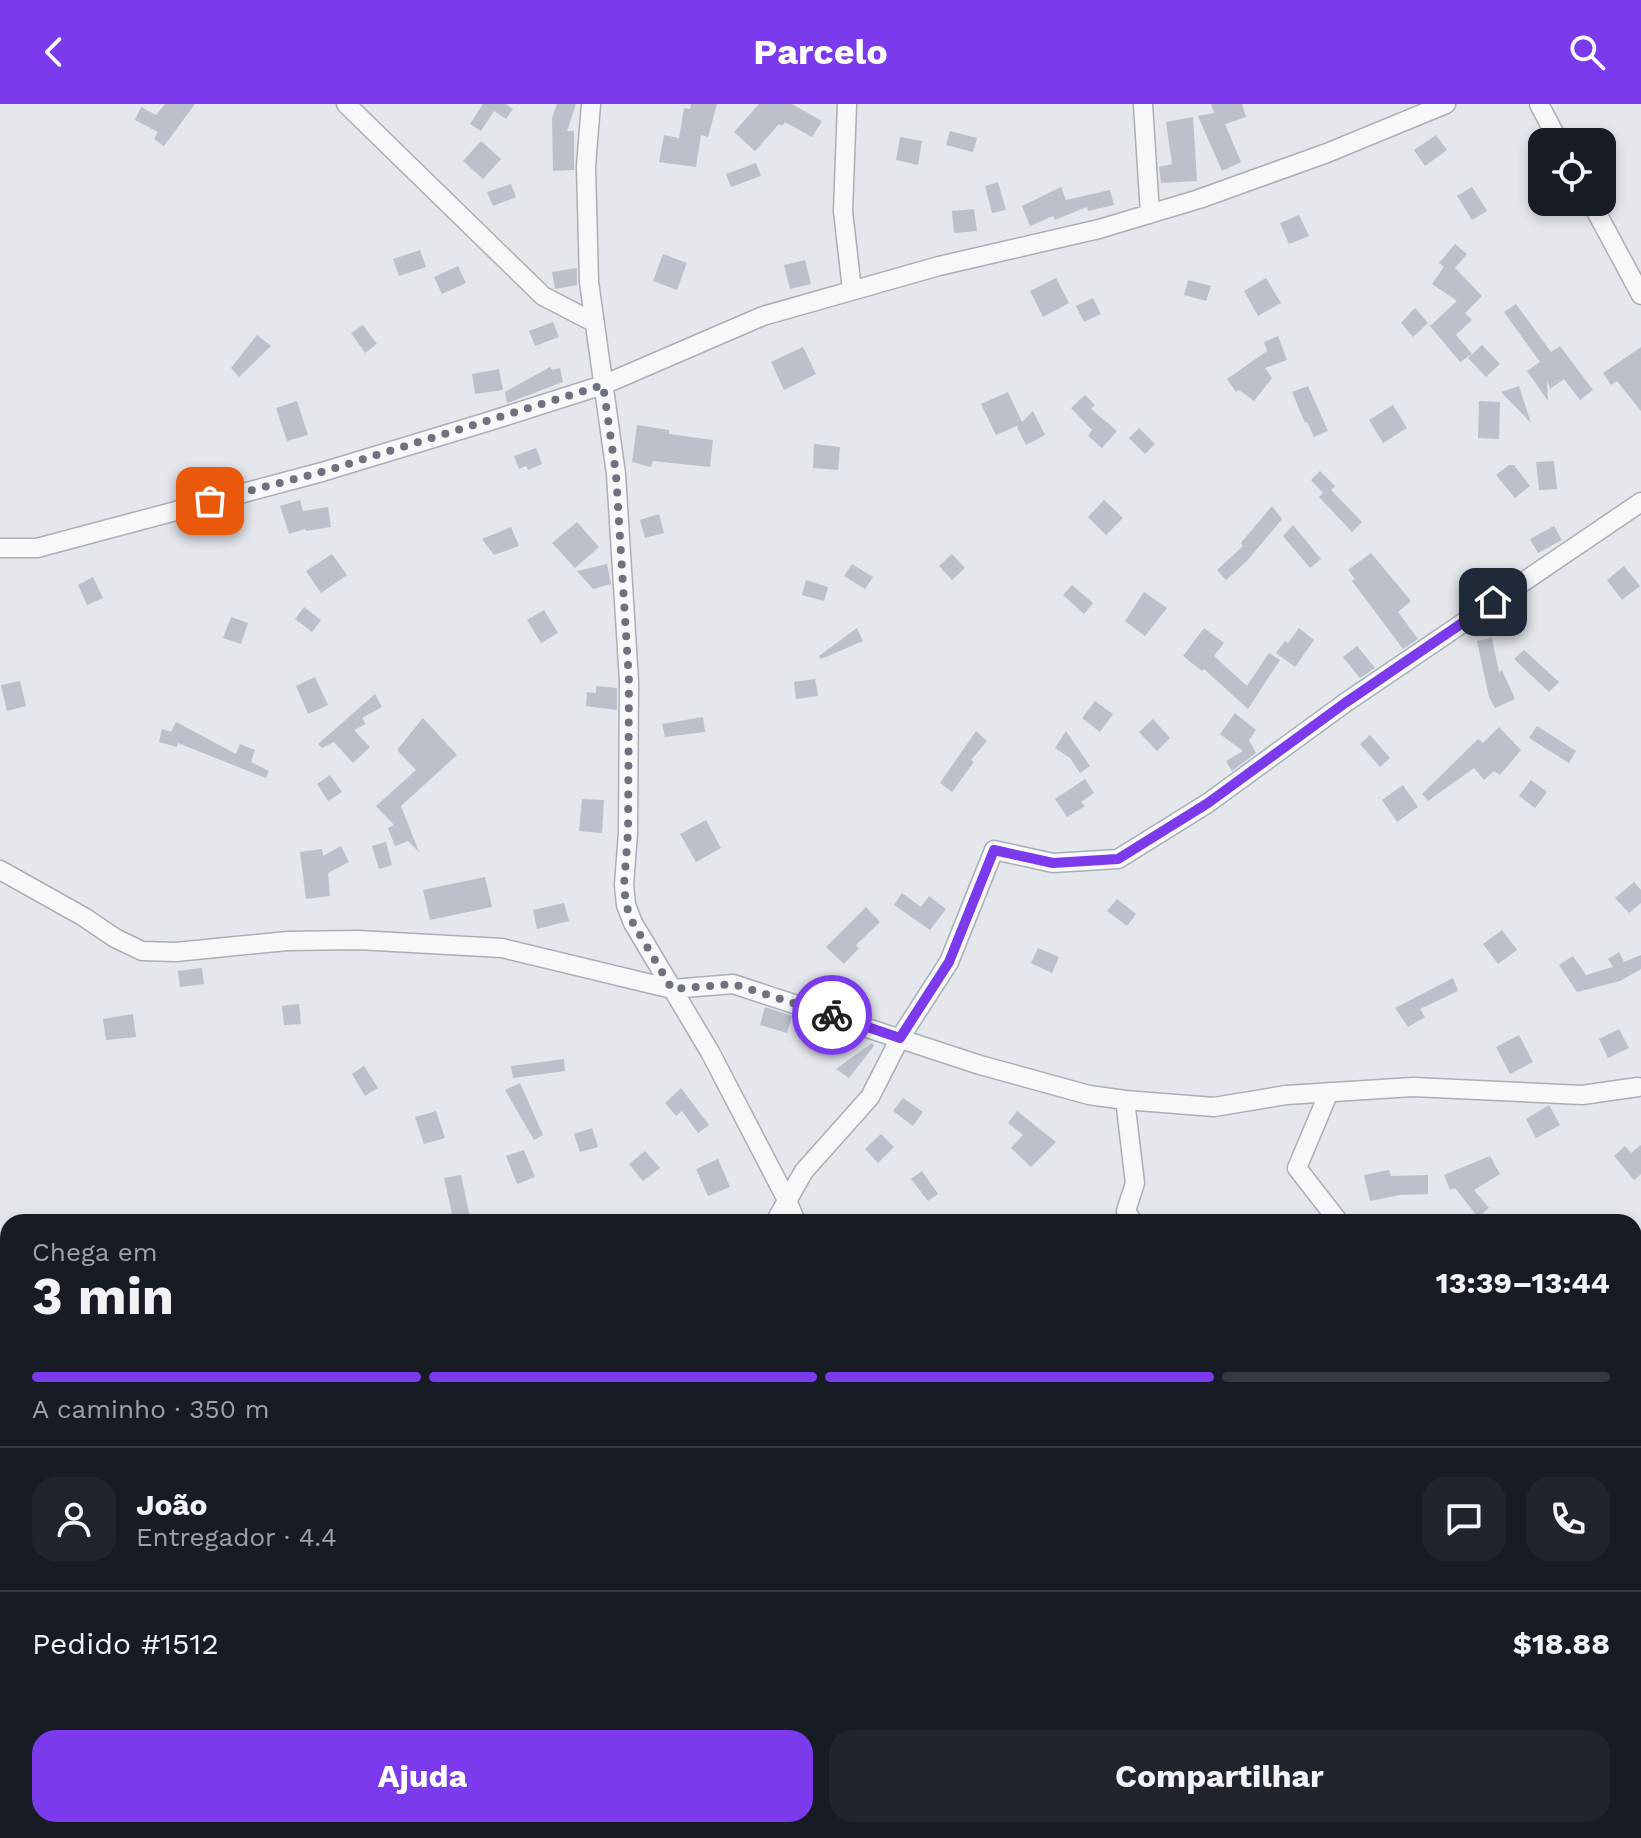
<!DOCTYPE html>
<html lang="pt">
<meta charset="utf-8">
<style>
body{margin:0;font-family:"Work Sans",sans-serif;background:#20242c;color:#f1f3f6;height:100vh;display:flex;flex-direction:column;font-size:30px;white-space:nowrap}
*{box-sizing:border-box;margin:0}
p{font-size:26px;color:#9ea1a6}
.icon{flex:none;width:44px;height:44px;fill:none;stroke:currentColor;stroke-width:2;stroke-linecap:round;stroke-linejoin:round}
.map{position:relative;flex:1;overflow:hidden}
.drawer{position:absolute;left:0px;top:1110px;width:1642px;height:624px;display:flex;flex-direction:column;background:#171b24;border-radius:24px 24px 0 0;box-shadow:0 4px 12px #0003}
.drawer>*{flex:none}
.controls{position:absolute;left:1528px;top:24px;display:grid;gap:16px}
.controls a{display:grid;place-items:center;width:88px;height:88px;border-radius:16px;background:#171b24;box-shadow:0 4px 12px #0003;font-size:40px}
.pin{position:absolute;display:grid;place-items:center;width:68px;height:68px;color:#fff;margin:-34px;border-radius:16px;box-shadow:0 4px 12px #0006}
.courier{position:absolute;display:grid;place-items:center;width:80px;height:80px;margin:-40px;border:6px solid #7c3aed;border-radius:50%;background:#fff;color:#222;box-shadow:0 2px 10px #0007}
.headline em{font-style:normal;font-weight:700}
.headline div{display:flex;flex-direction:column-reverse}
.headline{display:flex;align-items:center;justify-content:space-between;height:136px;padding:0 32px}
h1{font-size:52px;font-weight:700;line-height:60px}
.bar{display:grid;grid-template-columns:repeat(4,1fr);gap:12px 8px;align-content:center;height:96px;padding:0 32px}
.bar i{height:10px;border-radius:6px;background:#363941}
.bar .selected{background:#7c3aed}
.bar p{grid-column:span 4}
.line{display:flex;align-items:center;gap:20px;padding:0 32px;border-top:2px solid #363941}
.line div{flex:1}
.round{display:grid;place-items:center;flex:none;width:84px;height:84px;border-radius:24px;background:#20242c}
.primary-button{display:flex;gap:16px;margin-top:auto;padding:16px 32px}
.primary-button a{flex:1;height:92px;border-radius:24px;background:#7c3aed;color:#fff;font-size:32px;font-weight:700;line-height:92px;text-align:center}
.primary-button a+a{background:#20242c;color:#f1f3f6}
header{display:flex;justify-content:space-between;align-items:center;height:104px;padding:0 32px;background:#7c3aed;color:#fff;font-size:36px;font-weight:700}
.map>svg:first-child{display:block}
.building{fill:#bbc0ca}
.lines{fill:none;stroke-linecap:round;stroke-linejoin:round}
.minor-casing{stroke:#a9aeb7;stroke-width:21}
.minor{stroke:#f7f8fa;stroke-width:18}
.done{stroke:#6c737f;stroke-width:8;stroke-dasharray:0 14.4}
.route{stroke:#7c3aed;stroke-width:10}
</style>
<header><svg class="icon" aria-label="back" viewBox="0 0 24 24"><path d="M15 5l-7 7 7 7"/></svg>Parcelo<svg class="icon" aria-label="search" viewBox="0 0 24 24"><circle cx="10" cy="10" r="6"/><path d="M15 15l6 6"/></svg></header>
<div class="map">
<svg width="1641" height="1734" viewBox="0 0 1641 1734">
<rect width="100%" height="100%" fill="#e4e7ec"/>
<!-- building -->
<path class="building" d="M165,0H195L164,42L154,35L158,28L135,16L141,3L156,11Z
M483,0H506L513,5L506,15L494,7L481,27L470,20Z
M557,0H576L567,27H574V66L553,67L552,14Z
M691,0H717L708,33L701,31L696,63L659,58L664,31L679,34L684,4L690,5Z
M759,0H792L822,17L812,33L785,18L782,22L779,20L755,47L734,28Z
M1211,0H1242L1246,13L1225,20L1241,58L1222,67L1198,12L1214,9Z
M1193,13L1197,77L1161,79L1159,63L1172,60L1166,18Z
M950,27L977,34L973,48L946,41Z
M1436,31L1447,46L1425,62L1414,46Z
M900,33L922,37L918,61L896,56Z
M481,37L501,55L483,75L463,57Z
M756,59L761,72L731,83L726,70Z
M998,78L1006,106L992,109L985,82Z
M511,80L516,93L493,102L487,88Z
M1061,83L1066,96L1110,86L1114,101L1088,107L1087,103L1055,116L1053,112L1030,122L1022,102Z
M1472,83L1487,107L1472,116L1457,92Z
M974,105L977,127L954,129L952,107Z
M1299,111L1309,132L1289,140L1280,119Z
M1455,140L1467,150L1455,164L1482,192L1465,209L1472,216L1456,231L1472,250L1460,258L1430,222L1457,197L1432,180L1444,163L1439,159Z
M420,146L426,163L399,172L393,155Z
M663,150L687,159L677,186L653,177Z
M805,156L811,180L790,185L784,161Z
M458,162L466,179L442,190L434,173Z
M577,164V181L555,185L552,168Z
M1056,174L1069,199L1043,213L1030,187Z
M1266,174L1281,199L1258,212L1244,187Z
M1188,176L1211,182L1206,197L1184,191Z
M1093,194L1101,210L1084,218L1076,202Z
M1516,200L1551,248L1560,242L1593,286L1580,296L1564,275L1550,285L1547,276L1548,297L1527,267L1540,258L1504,208Z
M1415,204L1428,219L1413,233L1401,219Z
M553,218L559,233L535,242L529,227Z
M363,221L377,240L365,249L351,229Z
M257,231L271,242L239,273L231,264Z
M1278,232L1287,256L1265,264L1272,274L1254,297L1239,286L1236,288L1227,275L1267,247L1264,238Z
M1482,241L1500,260L1486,273L1468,254Z
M803,243L816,270L784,286L771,258Z
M1641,243V307L1617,277L1611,281L1603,269Z
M550,263L552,266L560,264L563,278L507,299L505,288Z
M499,265L503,286L475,290L472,270Z
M1308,282L1328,327L1314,333L1307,318L1305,319L1292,288Z
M1519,282L1531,319L1501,288Z
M1008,288L1022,318L1033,307L1045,331L1026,341L1017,323L1019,321L996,331L981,300Z
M1085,291L1095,301L1091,305L1117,327L1102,344L1088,332L1092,326L1071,304Z
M297,297L308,331L287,337L276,304Z
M1479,297L1500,298L1499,335L1478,334Z
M1393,301L1407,324L1383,339L1369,316Z
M637,321L669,326V330L713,336L710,363L653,357L651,363L632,358Z
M1139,324L1155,340L1145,350L1129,334Z
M814,340L840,343L838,366L813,364Z
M536,344L542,360L528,366L526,362L519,365L514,352Z
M1554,357L1557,385L1539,386L1536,358Z
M1509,361H1514L1530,382L1515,394L1496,371Z
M1320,367L1335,382L1331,386L1362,418L1352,428L1319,393L1323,389L1311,376Z
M300,396L303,407L328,403L331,423L306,427L305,425L289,430L280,402Z
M1104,396L1123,414L1106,431L1088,413Z
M1272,402L1282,415L1247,457L1226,476L1217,466L1243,442L1241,439Z
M659,410L664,429L645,434L640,416Z
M577,418L599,443L575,464L552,439Z
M1293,421L1321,455L1310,464L1283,432Z
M1554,422L1562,436L1538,449L1530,435Z
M511,423L519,442L494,451L482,435Z
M1371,449L1411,497L1398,508L1418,535L1403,545L1352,477L1355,475L1348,466Z
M332,450L347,471L321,489L306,467Z
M952,450L965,464L952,476L939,462Z
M607,460L611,480L593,485L577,467Z
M852,460L873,473L865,485L844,472Z
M1624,462L1640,482L1622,496L1607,476Z
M93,473L103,494L87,501L78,481Z
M806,476L828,483L824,497L802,491Z
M1072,481L1093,499L1084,510L1063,491Z
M1144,488L1167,504L1145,532L1125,517Z
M304,503L321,516L312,528L295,515Z
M544,506L558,529L541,539L527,516Z
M231,513L248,519L241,540L223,534Z
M857,524L863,537L821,555L819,552Z
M1204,524L1224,539L1214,552L1247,582L1269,549L1280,556L1248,605L1204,565L1202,567L1183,552Z
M1299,524L1314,536L1295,563L1276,549L1285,537L1288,539Z
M1492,534L1499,569L1502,566L1515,595L1495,604L1489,593L1477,537Z
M1357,542L1375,564L1360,574L1343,553Z
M1524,546L1559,578L1549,588L1514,555Z
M315,573L328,601L308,610L296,582Z
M815,575L818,592L796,595L794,578Z
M20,577L26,602L7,607L1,581Z
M596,582L617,584V606L586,602L587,588L596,589Z
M375,590L382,603L362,614L366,620L354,626L370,643L353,659L334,638L322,644L318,640Z
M1095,597L1113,610L1100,628L1082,614Z
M1235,609L1256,626L1249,636L1256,649L1232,667L1226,657L1243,647L1220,630Z
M703,613L705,628L665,633L662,620Z
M423,614L457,651L401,702L419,748L408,737L395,742L388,724L394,721L376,702L416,666L397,646Z
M1153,615L1170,634L1157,647L1139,628Z
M176,618L236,650L240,640L255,646L251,658L269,667L266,674L178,639L177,643L159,638L162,625L171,628Z
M1537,622L1576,647L1569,659L1529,634Z
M1499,623L1521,646L1500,671L1494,667L1484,676L1474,664L1428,697L1422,690L1478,635L1483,639Z
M976,627L987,637L971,656L974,658L952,688L940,679Z
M1066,627L1090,662L1080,669L1070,654L1055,644Z
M1370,631L1390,654L1380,663L1360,640Z
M330,671L342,688L328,697L317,680Z
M1085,675L1094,689L1081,698L1085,702L1067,713L1055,695Z
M1531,676L1547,688L1535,704L1519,692Z
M1403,681L1418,703L1397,718L1382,696Z
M582,695L604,696L602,729L579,727Z
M706,716L721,744L696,758L680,730Z
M386,738L392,761L379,765L372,742Z
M341,742L349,758L328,769L330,792L306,795L300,748L322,745L323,752Z
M485,773L492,803L430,816L423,786Z
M1634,778L1641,786V799L1629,809L1615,794Z
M902,789L921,803L929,792L946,805L930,826L894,801Z
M1117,795L1136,810L1127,822L1107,807Z
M564,799L569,817L537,825L533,806Z
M866,803L880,818L856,841L859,844L844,860L826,843Z
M1502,826L1517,846L1498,860L1483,840Z
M1038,844L1059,853L1052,869L1031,859Z
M1619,848L1624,858L1641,851V865L1620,877L1577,888L1559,861L1573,852L1586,871L1613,863L1608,855Z
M202,864L204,880L180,883L178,867Z
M1453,874L1458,887L1420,905L1425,913L1408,923L1395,904Z
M299,900L301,920L284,921L282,902Z
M765,903L792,912L787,929L760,921Z
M133,910L136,933L106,936L103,915Z
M1619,925L1629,944L1608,954L1599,935Z
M1519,931L1533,958L1510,970L1496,943Z
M872,939L874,942L849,974L836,965Z
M564,955L565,967L513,974L511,962Z
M364,962L378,984L365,992L352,970Z
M520,979L543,1031L534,1036L505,986Z
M681,984L709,1021L698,1029L682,1007L676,1012L665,999Z
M903,994L923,1008L913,1022L893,1007Z
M1549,1001L1560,1021L1536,1034L1526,1015Z
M436,1007L445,1034L424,1040L415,1013Z
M1017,1007L1056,1038L1031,1063L1011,1044L1023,1031L1008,1019Z
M592,1024L598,1043L580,1048L574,1030Z
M881,1030L894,1043L878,1059L865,1045Z
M1641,1041V1070L1634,1076L1614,1052L1625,1042L1631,1049Z
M524,1046L535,1073L517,1080L506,1052Z
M645,1047L660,1064L643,1077L629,1060Z
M1490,1052L1500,1070L1474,1086L1489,1104L1478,1113L1455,1084L1450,1086L1444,1071Z
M718,1055L730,1083L708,1092L696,1065Z
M1389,1066L1391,1072L1428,1071V1090L1400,1091L1370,1097L1364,1071Z
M922,1067L938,1090L928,1097L911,1075Z
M461,1071L471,1118H454L444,1074Z"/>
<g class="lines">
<defs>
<path id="minor" d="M346,0L543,192L595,219
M591,0L586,62L589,178L616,370L629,577L628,729L624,781L626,801L633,819L710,948L787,1096L796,1118
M847,0L843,107L852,186
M1143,0L1150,110
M1539,0L1559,38
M1591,98L1641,191
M0,444H37L322,368L490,317L603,281L763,212L939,162L1099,125L1199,95L1327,49L1446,0
M0,766L84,813L115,834L142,847L176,848L287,837L358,836L502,844L672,885L733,880L980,961L1089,991L1125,996L1135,1079L1126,1107L1133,1118
M1329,988L1297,1064L1339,1118
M1125,996L1214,1003L1286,991L1413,983L1582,991L1638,983
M775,1118L804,1067L870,993L900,934L949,858L994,746L1053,759L1118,755L1208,699L1345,599L1641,398
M1634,1421L1641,1424
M1634,1563L1641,1559
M0,1568L8,1561
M1072,1734L1111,1726"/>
</defs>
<!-- minor casing -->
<use href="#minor" class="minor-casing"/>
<!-- minor -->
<use href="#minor" class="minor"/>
</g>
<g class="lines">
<!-- done -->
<path class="done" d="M210,397L322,368L603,281L616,370L629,577L628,729L624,781L626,801L633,819L672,885L733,880L832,911"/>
<!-- route -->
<path class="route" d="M832,911L900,934L949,858L994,746L1053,759L1118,755L1208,699L1345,599L1493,498"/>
</g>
</svg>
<div class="controls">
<a><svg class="icon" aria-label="locate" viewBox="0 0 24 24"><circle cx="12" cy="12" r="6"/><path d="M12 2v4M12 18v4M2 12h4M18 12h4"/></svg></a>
</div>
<div class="pin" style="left:210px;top:397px;background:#ea580c"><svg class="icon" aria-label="bag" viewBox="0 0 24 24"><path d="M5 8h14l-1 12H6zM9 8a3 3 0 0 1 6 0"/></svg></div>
<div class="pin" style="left:1493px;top:498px;background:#1f2937"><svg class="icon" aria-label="home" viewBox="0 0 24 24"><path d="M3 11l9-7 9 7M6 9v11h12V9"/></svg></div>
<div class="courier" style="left:832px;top:911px"><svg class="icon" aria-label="bike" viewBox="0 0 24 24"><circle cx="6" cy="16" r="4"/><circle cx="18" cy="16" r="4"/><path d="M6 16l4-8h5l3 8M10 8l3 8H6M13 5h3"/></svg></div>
<section class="drawer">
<div class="headline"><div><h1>3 min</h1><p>Chega em</p></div><em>13:39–13:44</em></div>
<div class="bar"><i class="selected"></i><i class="selected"></i><i class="selected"></i><i></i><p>A caminho · 350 m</p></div>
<div class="line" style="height:144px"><a class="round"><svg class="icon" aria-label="person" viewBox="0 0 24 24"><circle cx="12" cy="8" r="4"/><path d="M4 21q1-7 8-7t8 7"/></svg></a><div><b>João</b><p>Entregador · 4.4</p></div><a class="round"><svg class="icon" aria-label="chat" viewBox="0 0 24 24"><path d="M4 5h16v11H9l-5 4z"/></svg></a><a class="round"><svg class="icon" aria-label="phone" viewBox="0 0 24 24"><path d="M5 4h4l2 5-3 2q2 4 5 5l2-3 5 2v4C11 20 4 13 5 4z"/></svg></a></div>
<div class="line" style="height:104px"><div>Pedido #1512</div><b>$18.88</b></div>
<div class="primary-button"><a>Ajuda</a><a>Compartilhar</a></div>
</section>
</div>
